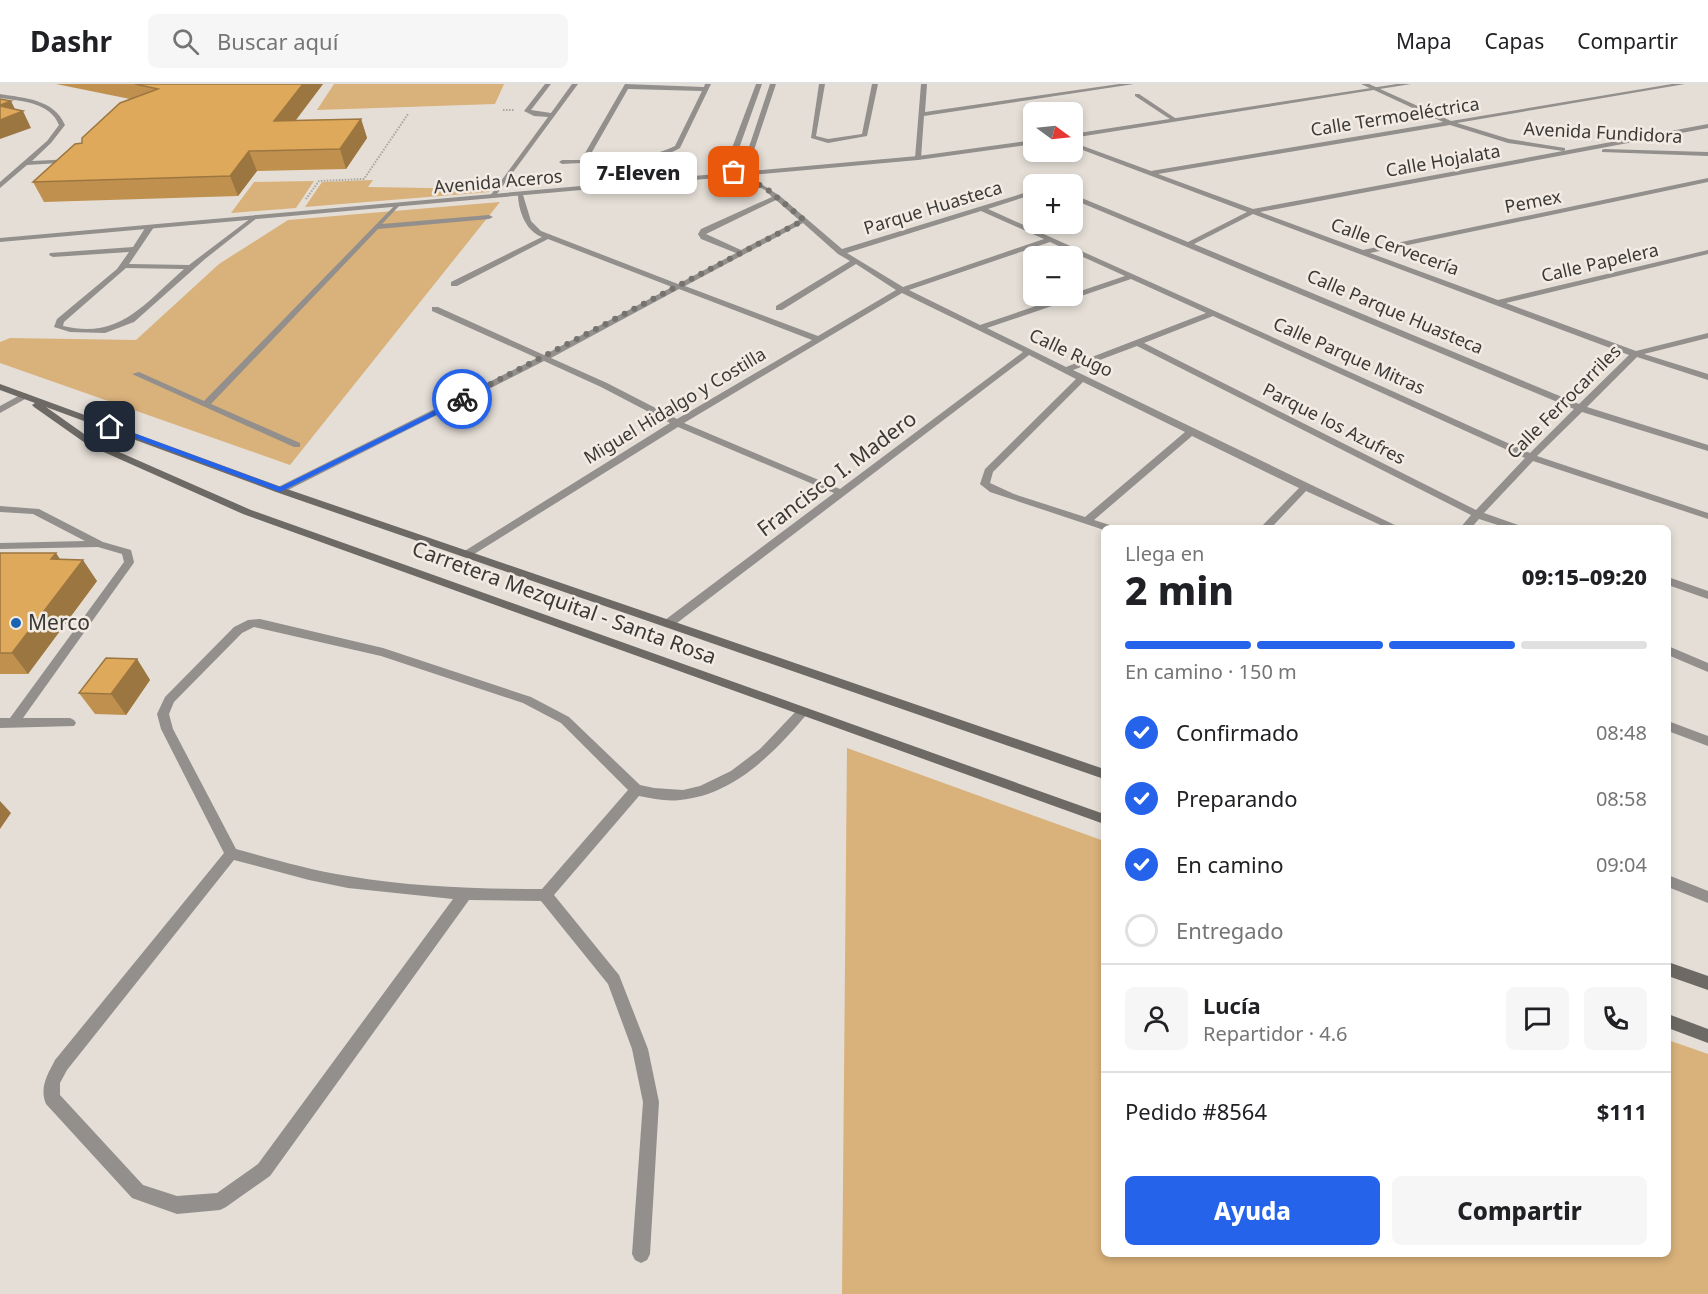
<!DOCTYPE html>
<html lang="es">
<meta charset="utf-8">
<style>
body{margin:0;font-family:"Noto Sans",sans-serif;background:#f6f6f6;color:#202124;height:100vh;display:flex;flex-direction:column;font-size:22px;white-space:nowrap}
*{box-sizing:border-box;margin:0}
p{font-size:20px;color:#757577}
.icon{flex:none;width:33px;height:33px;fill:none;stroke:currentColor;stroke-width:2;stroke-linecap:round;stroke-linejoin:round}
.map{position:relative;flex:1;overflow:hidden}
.panel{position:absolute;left:1101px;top:441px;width:570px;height:732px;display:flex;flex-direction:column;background:#fff;border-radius:9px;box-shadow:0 3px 9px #0003}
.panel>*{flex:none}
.needle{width:39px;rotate:105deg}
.fabs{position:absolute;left:1023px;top:18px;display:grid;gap:12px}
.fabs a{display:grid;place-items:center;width:60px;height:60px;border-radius:9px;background:#fff;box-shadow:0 3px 9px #0003;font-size:30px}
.pin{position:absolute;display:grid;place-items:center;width:51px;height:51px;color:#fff;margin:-26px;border-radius:12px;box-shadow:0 3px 9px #0006}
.courier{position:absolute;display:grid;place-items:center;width:60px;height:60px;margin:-30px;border:4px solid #2563eb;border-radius:50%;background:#fff;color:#222;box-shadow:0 2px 8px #0007}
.bubble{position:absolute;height:42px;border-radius:9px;background:#fff;box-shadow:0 3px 9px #0003;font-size:20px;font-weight:800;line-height:42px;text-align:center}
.headline em{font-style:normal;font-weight:800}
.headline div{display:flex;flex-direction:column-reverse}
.headline{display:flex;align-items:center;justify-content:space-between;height:102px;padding:0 24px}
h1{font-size:39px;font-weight:800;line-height:45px}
.bar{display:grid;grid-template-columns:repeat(4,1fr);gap:9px 6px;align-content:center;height:72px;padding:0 24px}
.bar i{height:8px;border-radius:4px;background:#e0e0e0}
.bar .on{background:#2563eb}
.bar p{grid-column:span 4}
.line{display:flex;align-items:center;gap:15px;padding:0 24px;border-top:2px solid #e0e0e0}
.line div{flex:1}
.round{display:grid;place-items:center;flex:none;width:63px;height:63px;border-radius:9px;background:#f6f6f6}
ol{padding:0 24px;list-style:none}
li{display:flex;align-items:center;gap:18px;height:66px}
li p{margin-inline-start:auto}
li .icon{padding:6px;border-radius:50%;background:#2563eb;color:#fff;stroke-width:4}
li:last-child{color:#757577}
li i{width:33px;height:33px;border:3px solid #e0e0e0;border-radius:50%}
.action{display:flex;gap:12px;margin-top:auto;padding:12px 24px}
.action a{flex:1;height:69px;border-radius:9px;background:#2563eb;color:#fff;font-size:24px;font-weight:800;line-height:69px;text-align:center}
.action a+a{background:#f6f6f6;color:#202124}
header{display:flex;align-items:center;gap:36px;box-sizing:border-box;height:84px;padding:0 30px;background:#fff;border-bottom:2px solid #e0e0e0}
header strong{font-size:28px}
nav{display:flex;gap:33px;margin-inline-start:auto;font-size:21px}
.search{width:420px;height:54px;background:#f6f6f6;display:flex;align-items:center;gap:15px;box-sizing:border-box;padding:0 21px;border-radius:9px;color:#757577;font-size:22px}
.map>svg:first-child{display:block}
.green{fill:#d9b17a}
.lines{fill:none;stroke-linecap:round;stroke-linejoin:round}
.path{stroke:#aaa69f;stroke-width:2;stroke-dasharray:1.5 1.5;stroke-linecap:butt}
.service{fill:#928f8c;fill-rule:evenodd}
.minor{fill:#928f8c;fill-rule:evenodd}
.tertiary{fill:#928f8c;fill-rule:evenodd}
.secondary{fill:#6d6964;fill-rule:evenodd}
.wall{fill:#c0914e}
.shaded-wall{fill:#9c7640}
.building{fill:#dfa95b;stroke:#9c7640;stroke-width:1.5}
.route{fill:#2563eb}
.done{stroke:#76736e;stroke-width:6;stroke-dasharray:0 10.8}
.poi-dot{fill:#1a63b2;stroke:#f2ebe3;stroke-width:2}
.labels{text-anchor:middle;stroke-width:5;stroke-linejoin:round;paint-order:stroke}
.far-street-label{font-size:18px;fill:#3b3936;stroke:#f2ebe3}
.street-label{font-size:21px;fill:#3b3936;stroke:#f2ebe3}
.poi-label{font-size:21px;fill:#3b3936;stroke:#f2ebe3;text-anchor:start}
</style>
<header>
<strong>Dashr</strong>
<div class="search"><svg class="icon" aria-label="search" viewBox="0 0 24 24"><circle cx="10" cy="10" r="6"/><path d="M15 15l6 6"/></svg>Buscar aquí</div>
<nav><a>Mapa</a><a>Capas</a><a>Compartir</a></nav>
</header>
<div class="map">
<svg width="1708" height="1210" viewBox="0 0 1708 1210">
<rect width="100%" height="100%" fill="#e4ded6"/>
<!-- green -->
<path class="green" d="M334,0H504L495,20L317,26Z
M373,96L368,103L490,105L489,108L305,123L322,98Z
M314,97L296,124L231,129L254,98Z
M500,118L290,381L0,279V258L10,254L136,256L219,180L288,136Z
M847,664L1104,757V1170H1668V956L1708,970V1210H842Z"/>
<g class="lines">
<!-- path -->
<path class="path" d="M503,26H515
M306,115L319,97L364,95L408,30"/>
<!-- service -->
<path class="service" d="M545,0H551L531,26L551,29L572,0H578L494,114H490V112L548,33L534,32L524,27Z
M0,10C24,14 54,15 65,41L51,59L32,77L73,75L75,76V78L27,81L0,104V98L47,57L59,41C50,18 21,17 0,14Z
M1135,10H1139L1178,36L1173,37L1135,12Z
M396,120L399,122L382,140L489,131L493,133L489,135L378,145L211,320L300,359V363H294L132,290L139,288L204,317Z
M255,131L259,133L257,134L205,175L134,238L105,249L70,248L54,243L57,235L117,185L129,168L53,173L49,171L50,169L133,163L147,141H150L154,143L129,180L189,181ZM126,184L184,185C145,219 120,256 63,242L64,238Z
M24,309L27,310V314L0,329V322Z
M0,422L39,425L103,458L131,466L134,478L133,480L23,634H70L74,636L76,639L74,642L0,644V634H10L124,478L122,470L98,463L0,465V459L85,457L33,430L0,428Z
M260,535L383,564L531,613L569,633L640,701L654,704L683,706L700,702L731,687L760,665L799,624H807L809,627L807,630C774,669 734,711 680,716C666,718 652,714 639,712L554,811L619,891L648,965L659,1018L650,1170L647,1176L641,1179L635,1176L632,1170L643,1018L632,965L608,900L541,817L469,816L270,1092L226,1123L220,1126L177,1130L132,1114L46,1020C39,1003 48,990 55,976L224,769L161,645L157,630L165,613L234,543L248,536ZM254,543L381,572L523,619L561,639L628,706L542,805C477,805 412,803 348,792C310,786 273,775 236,765L173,645L169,630L174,618L242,549ZM234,776L309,796L348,804L453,815L258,1080L217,1109L177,1112L143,1101L60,1011V999L67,986Z
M1668,791L1708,807V819L1668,803Z"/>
<!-- minor -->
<path class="minor" d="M625,0L704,3L705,0H711L680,64C653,79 619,78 588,79L592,94L587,95L581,79L562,80L559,78L562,76H581ZM628,5L702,7L675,62C649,75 617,74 588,75Z
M756,0H762L732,84L744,90L742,84L770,0H776L748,84L752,94L780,112L842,165L1034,106V110L988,125L1530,369L1574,325L1072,115V110L1188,158L1247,128L1072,62V58L1151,87L1443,38L1361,0H1369L1451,37L1672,0H1685L1457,39L1509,55L1565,64V66L1563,67L1508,59L1450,41L1158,90L1253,125L1708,40V44L1260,128L1363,166L1708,94V98L1370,169L1498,216L1708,166V170L1506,219L1636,267L1708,249V254L1644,270L1708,290V296L1637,273L1587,323L1708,361V367L1582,328L1537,372L1708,429V435L1533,377L1484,429L1521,442L1522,444H1507L1479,435L1471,444H1460L1471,431L1137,262L1073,286L1401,444H1387L1306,407L1271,444H1260L1299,404L1192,352L1094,436L1113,442L1114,444H1104V446L990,408L980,400L985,385L1076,295L1029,271L673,542L669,543L663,539L665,536L834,409L678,343L471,472H463L462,470L463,468L670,339L601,303L544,277L284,408H276V404L537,274L432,227V223H438L544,271L672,203L548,155L457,202H451V198L542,153C525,147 518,125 518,110L523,111L531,137L541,147L678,200L736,169L701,155L698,150L701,145L772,113L765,106L726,85V80ZM776,116L799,136L741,166L706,150ZM981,127L1044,155L903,203L847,169ZM1253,130L1629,271L1579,320L1194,160ZM803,139L838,170L850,177L776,222V226H782L856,180L896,206L818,252L685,202ZM1050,158L1125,192L980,241L909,206ZM1131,195L1206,229L1066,283L987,244ZM679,205L812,256L677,335L607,299L551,274ZM902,209L1023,268L840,405L684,339ZM1213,232L1525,374L1476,426L1144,259ZM1083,298L1185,348L1085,433L1014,410L990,399L993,388Z
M819,0H825L816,52L828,55L862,50L872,0H878L867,52L828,59L811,54Z
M921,0H927L925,28L1119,0H1134L924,32L921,74L918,76L915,74Z
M1604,65L1708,68V72L1602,68V66Z
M1031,93H1035L1049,100H1042L1031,95Z
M1668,493L1708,507V515L1668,501Z
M1668,562L1708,579V588L1668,571Z
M1668,637L1708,652V662L1668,647Z"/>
<!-- tertiary -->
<path class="tertiary" d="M1397,0H1411L1072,54V50Z
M1034,56V60L918,76L0,158V154L918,72Z"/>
<!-- secondary -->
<path class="secondary" d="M0,300L284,404L1104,685V695L276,408L46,323L94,357L251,426L1104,730V740L243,430L88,361L34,323L32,321L35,319L0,306Z
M1668,878L1708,892V906L1668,892Z
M1668,930L1708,945V959L1668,944Z"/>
</g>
<!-- wall -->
<path class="wall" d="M56,0H323L295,36L361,35L367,54L346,85L257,87L238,112L44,118L33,98L82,59L130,15Z
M0,469L61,476L97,497L28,590H0Z
M137,575L150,596L126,631L95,630L79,609Z"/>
<!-- shaded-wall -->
<path class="shaded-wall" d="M303,0H323L281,56L274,37Z
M11,17L17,29L23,27L31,44L0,55V21Z
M361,35L367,54L346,85L340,65Z
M249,67L257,87L238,112L230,92Z
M56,469L70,490L51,475Z
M83,476L97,497L28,590L12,569Z
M137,575L150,596L126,631L111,610Z
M0,717L11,729L0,745Z"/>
<!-- building -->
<path class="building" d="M135,0H303L274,37L361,35L340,65L249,67L230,92L33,98L75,60L82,59V54L120,19L158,5Z
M0,15L11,17L0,21Z
M0,22L23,27L0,36Z
M0,469H56L51,475L83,476L12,569H0Z
M106,574L137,575L111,610L79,609Z"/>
<!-- route -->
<path class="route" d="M462,313L464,317L280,408L106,343L112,341L280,403Z"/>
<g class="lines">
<!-- done -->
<path class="done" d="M462,315L804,136L767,105L734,88"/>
</g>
<!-- markers -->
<circle class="poi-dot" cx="16" cy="539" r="6"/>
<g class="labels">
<!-- far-street labels -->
<g class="far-street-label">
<text transform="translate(1395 33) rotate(-9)" y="6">Calle Termoeléctrica</text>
<text transform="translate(1603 49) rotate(3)" y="6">Avenida Fundidora</text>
<text transform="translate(1443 77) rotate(-10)" y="6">Calle Hojalata</text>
<text transform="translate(498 98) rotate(-5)" y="6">Avenida Aceros</text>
<text transform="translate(1533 118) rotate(-11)" y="6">Pemex</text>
<text transform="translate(933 124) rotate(-17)" y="6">Parque Huasteca</text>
<text transform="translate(1395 163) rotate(20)" y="6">Calle Cervecería</text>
<text transform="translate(1600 179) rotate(-13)" y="6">Calle Papelera</text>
<text transform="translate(1395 228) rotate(23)" y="6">Calle Parque Huasteca</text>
<text transform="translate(1071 269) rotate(25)" y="6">Calle Rugo</text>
<text transform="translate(1349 272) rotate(24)" y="6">Calle Parque Mitras</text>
<text transform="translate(1564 318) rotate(-45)" y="6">Calle Ferrocarriles</text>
<text transform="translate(675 322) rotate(-31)" y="6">Miguel Hidalgo y Costilla</text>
<text transform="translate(1334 340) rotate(27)" y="6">Parque los Azufres</text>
</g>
<!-- street labels -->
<g class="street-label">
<text transform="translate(837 390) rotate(-37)" y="7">Francisco I. Madero</text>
<text transform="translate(564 519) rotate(20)" y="7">Carretera Mezquital - Santa Rosa</text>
</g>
<!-- poi labels -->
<g class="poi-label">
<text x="28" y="546">Merco</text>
</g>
</g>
</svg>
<div class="fabs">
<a><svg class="needle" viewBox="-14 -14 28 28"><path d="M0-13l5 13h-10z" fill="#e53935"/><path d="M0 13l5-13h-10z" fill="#757577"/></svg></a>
<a>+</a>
<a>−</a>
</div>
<div class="pin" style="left:734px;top:88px;background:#ea580c"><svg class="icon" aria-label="bag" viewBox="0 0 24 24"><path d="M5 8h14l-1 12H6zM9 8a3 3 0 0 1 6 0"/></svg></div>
<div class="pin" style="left:110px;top:343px;background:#1f2937"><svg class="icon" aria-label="home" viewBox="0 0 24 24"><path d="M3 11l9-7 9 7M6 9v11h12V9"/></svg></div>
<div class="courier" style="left:462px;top:315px"><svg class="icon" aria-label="bike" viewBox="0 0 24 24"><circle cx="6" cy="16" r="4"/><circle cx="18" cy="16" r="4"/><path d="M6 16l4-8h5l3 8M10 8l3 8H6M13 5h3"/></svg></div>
<div class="bubble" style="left:580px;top:68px;width:117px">7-Eleven</div>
<section class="panel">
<div class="headline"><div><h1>2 min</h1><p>Llega en</p></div><em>09:15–09:20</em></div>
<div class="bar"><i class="on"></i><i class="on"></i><i class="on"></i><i></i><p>En camino · 150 m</p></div>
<ol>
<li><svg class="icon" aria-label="check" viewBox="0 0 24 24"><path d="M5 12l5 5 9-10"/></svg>Confirmado<p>08:48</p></li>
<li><svg class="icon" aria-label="check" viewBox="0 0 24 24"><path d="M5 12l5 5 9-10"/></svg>Preparando<p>08:58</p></li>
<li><svg class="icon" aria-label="check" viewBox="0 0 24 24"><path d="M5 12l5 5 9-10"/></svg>En camino<p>09:04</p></li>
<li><i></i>Entregado</li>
</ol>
<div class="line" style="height:108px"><a class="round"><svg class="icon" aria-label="person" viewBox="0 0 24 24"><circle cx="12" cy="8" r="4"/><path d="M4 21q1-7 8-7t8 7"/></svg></a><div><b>Lucía</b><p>Repartidor · 4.6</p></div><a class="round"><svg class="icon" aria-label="chat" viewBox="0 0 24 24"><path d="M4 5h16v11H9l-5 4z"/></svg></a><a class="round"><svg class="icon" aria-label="phone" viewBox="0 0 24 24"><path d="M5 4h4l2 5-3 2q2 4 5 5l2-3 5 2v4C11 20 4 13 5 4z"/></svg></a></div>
<div class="line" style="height:78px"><div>Pedido #8564</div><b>$111</b></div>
<div class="action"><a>Ayuda</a><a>Compartir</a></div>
</section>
</div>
